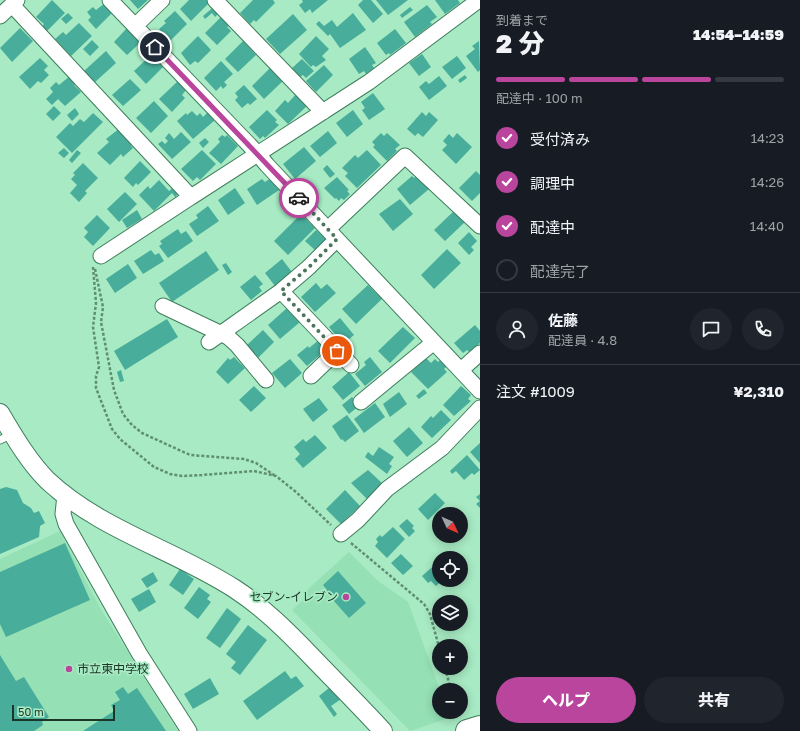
<!DOCTYPE html>
<html lang="ja">
<meta charset="utf-8">
<style>
body{margin:0;font-family:"Golos Text","Noto Sans JP",sans-serif;background:#20242c;color:#f1f3f6;height:100vh;display:flex;flex-direction:column;font-size:15px;white-space:nowrap}
*{box-sizing:border-box;margin:0}
p{font-size:13px;color:#9ea1a6}
.icon{flex:none;width:22px;height:22px;fill:none;stroke:currentColor;stroke-width:2;stroke-linecap:round;stroke-linejoin:round}
.map{position:relative;flex:1;overflow:hidden}
.panel{display:flex;flex-direction:column;background:#171b24;width:320px}
.panel>*{flex:none}
.needle{width:26px;rotate:134deg}
.buttons{position:absolute;left:432px;top:507px;display:grid;gap:8px}
.buttons a{display:grid;place-items:center;width:36px;height:36px;border-radius:50%;background:#171b24;box-shadow:0 2px 10px #0003;font-size:20px}
.scale{position:absolute;left:12px;bottom:10px;width:103px;box-sizing:border-box;padding-left:4px;border:2px solid #1b3627;border-top:0;font-size:11px;line-height:14px;white-space:nowrap;color:#1b3627;-webkit-text-stroke:3px #a7eac3;paint-order:stroke}
.pin{position:absolute;display:grid;place-items:center;width:34px;height:34px;color:#fff;margin:-17px;border:2px solid #fff;border-radius:50%;box-shadow:0 1px 4px #0007}
.courier{position:absolute;display:grid;place-items:center;width:40px;height:40px;margin:-20px;border:3px solid #b9459d;border-radius:50%;background:#fff;color:#222;box-shadow:0 1px 5px #0007}
.summary em{font-style:normal;font-weight:800}
.summary div{display:flex;flex-direction:column-reverse}
.summary{display:flex;align-items:center;justify-content:space-between;height:68px;padding:0 16px}
h1{font-size:26px;font-weight:800;line-height:30px}
.bar{display:grid;grid-template-columns:repeat(4,1fr);gap:6px 4px;align-content:center;height:48px;padding:0 16px}
.bar i{height:5px;border-radius:3px;background:#363941}
.bar .current{background:#b9459d}
.bar p{grid-column:span 4}
.line{display:flex;align-items:center;gap:10px;padding:0 16px;border-top:1px solid #363941}
.line div{flex:1}
.round{display:grid;place-items:center;flex:none;width:42px;height:42px;border-radius:21px;background:#20242c}
ol{padding:0 16px;list-style:none}
li{display:flex;align-items:center;gap:12px;height:44px}
li p{margin-inline-start:auto}
li .icon{padding:4px;border-radius:50%;background:#b9459d;color:#fff;stroke-width:4}
li:last-child{color:#9ea1a6}
li i{width:22px;height:22px;border:2px solid #363941;border-radius:50%}
.action{display:flex;gap:8px;margin-top:auto;padding:8px 16px}
.action a{flex:1;height:46px;border-radius:24px;background:#b9459d;color:#fff;font-size:16px;font-weight:800;line-height:46px;text-align:center}
.action a+a{background:#20242c;color:#f1f3f6}
main{display:flex;flex:1;min-height:0}
.map>svg:first-child{display:block}
.built{fill:#95e0b5}
.building{fill:#48ad9a}
.lines{fill:none;stroke-linecap:round;stroke-linejoin:round}
.service-casing{stroke:#3d7e5b;stroke-width:9}
.minor-casing{stroke:#3d7e5b;stroke-width:17}
.tertiary-casing{stroke:#3d7e5b;stroke-width:20}
.primary-casing{stroke:#3d7e5b;stroke-width:24}
.path{stroke:#608e73;stroke-width:2.5;stroke-dasharray:3 2;stroke-linecap:butt}
.service{stroke:#fff;stroke-width:7}
.minor{stroke:#fff;stroke-width:15}
.tertiary{stroke:#fff;stroke-width:18}
.primary{stroke:#fff;stroke-width:22}
.done{stroke:#4c755e;stroke-width:4;stroke-dasharray:0 7.2}
.route{stroke:#b9459d;stroke-width:5}
.poi-dot{fill:#b9459d;stroke:#a7eac3;stroke-width:1.5}
.labels{text-anchor:middle;stroke-width:3.5;stroke-linejoin:round;paint-order:stroke}
.poi-label{font-size:12px;fill:#1b3627;stroke:#a7eac3;text-anchor:end}
</style>
<main>
<div class="map">
<svg width="480" height="731" viewBox="0 0 480 731">
<rect width="100%" height="100%" fill="#a7eac3"/>
<!-- built -->
<path class="built" d="M60,531L100,608L178,731H0V559Z
M349,552L378,581L408,602L440,690L439,712H450L452,717L410,731L292,610L302,601L307,590Z"/>
<!-- building -->
<path class="building" d="M52,0L65,13L45,33L40,28L44,24L36,17Z
M130,0H148L138,9Z
M189,0H208L210,2L191,21L180,9Z
M253,0H273L275,3L256,22L254,20L250,24L240,13Z
M302,0H328L312,13L310,9L305,13L299,5L303,2Z
M363,0H371L383,14L373,23L358,5Z
M376,0H408L388,15Z
M435,0H458L460,3L445,14Z
M105,3L113,12L96,29L88,20L91,17L87,12L93,7L96,10Z
M216,5L221,11L215,17L212,13L205,19L203,16Z
M427,5L437,17L430,22L432,24L415,37L404,22Z
M410,7L413,10L402,18L400,15Z
M175,11L187,24L170,41L159,29L166,23L164,21Z
M68,13L73,18L66,24L61,19Z
M353,13L366,30L340,48L330,34L328,36L316,24L319,21L324,26L332,20L337,27Z
M293,14L307,30L280,54L266,39Z
M221,17L229,26L227,27L231,31L217,45L205,33Z
M79,23L92,36L71,56L55,39L63,32L66,35Z
M20,28L33,41L12,62L0,48Z
M127,28L141,42L127,55L114,42Z
M395,29L406,43L390,55L389,53L386,55L377,43Z
M198,36L211,50L198,63L195,61L190,65L181,53Z
M316,36L329,49L322,56L326,60L316,67L313,65L311,67L299,54Z
M92,40L99,47L90,56L83,49Z
M243,41L256,55L238,72L225,59Z
M479,41L480,70L478,72L466,56L475,49L472,46Z
M146,46L151,52L144,59L139,52Z
M365,47L376,63L372,65L374,68L366,74L364,71L359,74L349,59Z
M106,51L116,63L94,83L84,71Z
M422,54L431,67L419,76L409,63Z
M151,55L163,67L146,84L134,71Z
M457,56L466,68L452,79L442,67Z
M40,58L48,66L44,70L49,75L41,83L38,81L30,89L19,77Z
M302,59L314,71L306,78L303,75L300,77L291,69Z
M221,61L233,74L224,82L227,85L223,89L221,86L216,91L204,78Z
M324,65L333,75L316,92L306,81Z
M272,66L285,79L264,99L252,86Z
M465,75L467,78L460,83L458,80Z
M70,76L77,83L74,85L81,92L65,106L58,99L52,105L46,99L53,92L50,88L56,82L59,85Z
M439,76L447,86L429,100L419,87L426,81L429,84Z
M130,79L141,90L123,106L112,95Z
M178,81L186,90L182,95L185,98L172,112L159,99Z
M244,85L257,99L250,105L248,103L242,108L235,100L238,97L235,93Z
M297,93L308,105L288,124L275,111L285,100L288,103Z
M373,93L385,109L369,120L362,110L365,108L361,102Z
M154,101L168,116L151,133L136,118Z
M54,106L61,113L53,121L46,114Z
M75,108L79,114L72,121L67,115Z
M267,110L277,120L275,122L279,125L265,138L263,136L260,139L249,127Z
M353,110L363,124L347,137L336,123Z
M192,111L197,116L200,113L203,117L208,112L215,120L193,139L177,121L186,113L187,115Z
M422,112L426,116L429,112L438,120L423,137L418,133L415,136L407,129Z
M93,113L103,122L72,153L56,137L70,123L73,126L80,119L84,122Z
M120,128L135,142L131,146L133,148L123,157L121,154L110,165L97,153L109,142L106,139Z
M328,131L337,143L320,157L310,146Z
M181,132L191,142L172,159L158,144L162,141L165,144L168,141L165,138L169,133L174,139Z
M381,133L384,136L387,133L400,145L395,149L397,151L387,161L373,147L375,145L372,142Z
M457,133L472,147L456,164L442,150L447,145L443,141L449,134L453,138Z
M222,135L225,137L227,135L238,146L221,164L209,153L220,142L218,139Z
M205,138L209,142L203,148L199,143Z
M304,147L316,161L295,179L283,164Z
M64,148L69,153L64,158L58,153Z
M77,150L81,153L72,163L69,160Z
M202,150L216,164L200,180L197,177L193,181L181,169Z
M367,150L381,165L357,188L345,176L348,173L342,168L355,155L358,158Z
M140,161L151,172L138,185L136,183L133,187L124,178Z
M83,163L98,178L85,191L87,193L79,202L70,193L77,185L71,179L75,175L73,173Z
M327,165L335,174L330,178L323,169Z
M476,171L480,175V193L472,201L459,188Z
M417,175L429,189L410,205L397,189L412,176L414,178Z
M337,177L349,190L347,191L350,194L344,200L341,198L339,201L336,198L335,199L324,188Z
M271,178L279,190L257,205L247,189L262,179L265,182Z
M159,180L169,191L175,186L178,190L176,198L172,193L154,211L139,195L148,186L150,189Z
M235,188L245,203L228,215L218,200Z
M125,192L137,204L119,222L107,209Z
M400,199L413,214L393,231L379,214Z
M208,206L219,221L197,236L189,224L198,218L196,215Z
M137,210L142,219L127,228L122,220Z
M454,211L465,222L445,241L434,230Z
M301,214L315,228L288,255L274,241Z
M97,215L110,228L93,246L84,237L88,232L84,228Z
M178,229L181,234L186,231L193,241L168,258L159,246L162,244L160,241Z
M316,230L328,241L317,252L305,241Z
M469,232L477,241L471,247L474,250L469,255L458,243Z
M447,249L461,263L434,289L421,275Z
M151,250L155,255L159,253L164,261L143,274L134,261Z
M206,251L219,270L172,302L159,283Z
M282,259L292,272L275,286L265,273Z
M226,263L232,272L228,275L222,265Z
M128,264L137,278L115,293L106,279Z
M255,275L263,284L259,287L262,291L251,300L240,287Z
M316,283L321,289L327,284L336,293L315,312L301,297Z
M368,285L378,295L380,293L384,297L356,324L342,309Z
M287,308L291,313L293,311L300,318L298,320L300,322L280,339L268,325Z
M340,318L354,335L343,344L329,327Z
M167,319L178,337L125,370L114,351Z
M475,325L480,331V343L469,352L467,350L463,353L454,343Z
M403,327L415,338L390,363L378,351Z
M263,330L274,342L258,358L246,346Z
M319,340L327,349L307,366L297,355L308,346L309,348Z
M234,357L245,368L228,384L216,372L228,358L230,360Z
M370,357L382,372L365,386L355,374L366,365L364,362Z
M426,358L431,363L435,359L438,362L441,359L447,366L444,369L447,372L428,389L411,372Z
M290,359L302,373L285,388L272,373Z
M121,370L124,381L120,382L117,372Z
M349,372L360,386L343,400L332,387Z
M254,386L266,398L251,412L239,400Z
M461,386L471,395L468,399L471,401L454,416L443,405Z
M424,389L427,393L419,399L416,396Z
M399,392L407,404L390,417L383,404Z
M352,397L359,406L349,414L342,405Z
M319,398L328,410L313,422L303,409Z
M375,403L385,417L364,433L354,419Z
M441,410L451,420L432,438L421,427L431,416L433,418Z
M347,415L359,431L345,442L342,439L341,440L332,426Z
M409,427L423,443L407,457L393,441Z
M315,435L327,448L303,468L295,459L300,454L294,447L303,439L306,442Z
M480,443V463L470,452Z
M379,447L394,457L389,464L392,466L387,474L365,457L368,452L373,456Z
M467,455L480,470L474,475L472,473L464,480L456,471L452,474L450,471Z
M368,470L382,483L367,499L351,483Z
M6,487L17,490L23,503L31,508L34,513L39,511L45,523L40,526L39,537L0,554V489Z
M345,490L360,506L341,524L326,509Z
M435,493L445,503L428,520L418,509Z
M480,494V508L476,504L480,501L476,497Z
M407,519L414,526L412,528L415,531L409,537L399,526Z
M393,527L405,539L387,558L375,546L378,542L376,539L380,535L382,537Z
M65,543L90,600L6,637L0,624V572Z
M401,554L413,566L403,575L391,563Z
M439,561V580H443L436,586L431,581L428,583L422,576Z
M180,569L194,579L183,595L169,585Z
M338,571L366,603L349,618L326,592L327,590L323,585Z
M153,572L158,581L147,588L141,579Z
M199,587L210,595L207,599L211,602L198,619L184,608Z
M149,589L156,602L139,612L131,599Z
M227,608L241,619L220,648L206,638Z
M248,625L267,640L240,675L231,668L236,662L226,654Z
M0,655L16,681L24,677L49,717L42,722L43,725L34,731H0Z
M285,671L291,679L296,676L304,686L257,720L243,701Z
M210,678L219,694L193,709L184,694Z
M123,687L128,694L137,688L166,731H83L114,711L111,705L120,700L115,692Z
M329,688L341,699L331,706L337,714L334,717L319,696Z"/>
<g class="lines">
<defs>
<path id="service" d="M0,440L12,434"/>
<path id="minor" d="M110,0L258,154L267,165L480,391
M215,0L323,112
M12,5L191,197L369,82L479,0
M0,16L17,0
M135,26L162,0
M329,228L405,156L480,226
M101,256L191,197
M281,291L351,365
M163,306L228,337L237,345L266,380
M209,342L281,291L309,267L337,239
M461,370L480,353
M311,376L337,351
M361,402L434,342
M65,495L63,514L66,524L139,653L189,731
M341,534L358,520L387,489L442,448L480,408"/>
<path id="tertiary" d="M0,413C14,436 28,461 47,480C100,530 175,550 235,589C264,608 288,632 312,657C336,682 360,706 383,731"/>
<path id="primary" d="M467,731L480,727"/>
</defs>
<!-- service casing -->
<use href="#service" class="service-casing"/>
<!-- minor casing -->
<use href="#minor" class="minor-casing"/>
<!-- tertiary casing -->
<use href="#tertiary" class="tertiary-casing"/>
<!-- primary casing -->
<use href="#primary" class="primary-casing"/>
<!-- path -->
<path class="path" d="M93,267L96,303L93,327L99,367L96,376V388L112,429L120,439L154,467L170,474L182,476L202,475L254,471L276,476L296,492L331,525
M95,269L103,307L101,322L114,390L123,414L132,425L142,433L190,455L244,459L256,463L274,475
M351,543L424,604L430,614L439,647
M445,668L451,690"/>
<!-- service -->
<use href="#service" class="service"/>
<!-- minor -->
<use href="#minor" class="minor"/>
<!-- tertiary -->
<use href="#tertiary" class="tertiary"/>
<!-- primary -->
<use href="#primary" class="primary"/>
</g>
<g class="lines">
<!-- done -->
<path class="done" d="M299,198L337,239L309,267L281,291L337,351"/>
<!-- route -->
<path class="route" d="M155,47L299,198"/>
</g>
<!-- markers -->
<g class="poi-dot">
<circle cx="346" cy="597" r="4"/>
<circle cx="69" cy="669" r="4"/>
</g>
<g class="labels">
<!-- poi labels -->
<g class="poi-label">
<text x="338" y="601">セブン-イレブン</text>
<text x="77" y="673" text-anchor="start">市立東中学校</text>
</g>
</g>
</svg>
<div class="buttons">
<a><svg class="needle" viewBox="-14 -14 28 28"><path d="M0-13l5 13h-10z" fill="#e53935"/><path d="M0 13l5-13h-10z" fill="#9ea1a6"/></svg></a>
<a><svg class="icon" aria-label="locate" viewBox="0 0 24 24"><circle cx="12" cy="12" r="6"/><path d="M12 2v4M12 18v4M2 12h4M18 12h4"/></svg></a>
<a><svg class="icon" aria-label="layers" viewBox="0 0 24 24"><path d="M12 4l9 5-9 5-9-5zM3 14l9 5 9-5"/></svg></a>
<a>+</a>
<a>−</a>
</div>
<div class="scale">50 m</div>
<div class="pin" style="left:337px;top:351px;background:#ea580c"><svg class="icon" aria-label="bag" viewBox="0 0 24 24"><path d="M5 8h14l-1 12H6zM9 8a3 3 0 0 1 6 0"/></svg></div>
<div class="pin" style="left:155px;top:47px;background:#1f2937"><svg class="icon" aria-label="home" viewBox="0 0 24 24"><path d="M3 11l9-7 9 7M6 9v11h12V9"/></svg></div>
<div class="courier" style="left:299px;top:198px"><svg class="icon" aria-label="car" viewBox="0 0 24 24"><path d="M5 17H2v-5l4-1 3-4h7l3 4 3 1v5h-3M9 17h6M6 11h13"/><circle cx="7" cy="17" r="2"/><circle cx="17" cy="17" r="2"/></svg></div>
</div>
<section class="panel">
<div class="summary"><div><h1>2 分</h1><p>到着まで</p></div><em>14:54–14:59</em></div>
<div class="bar"><i class="current"></i><i class="current"></i><i class="current"></i><i></i><p>配達中 · 100 m</p></div>
<ol>
<li><svg class="icon" aria-label="check" viewBox="0 0 24 24"><path d="M5 12l5 5 9-10"/></svg>受付済み<p>14:23</p></li>
<li><svg class="icon" aria-label="check" viewBox="0 0 24 24"><path d="M5 12l5 5 9-10"/></svg>調理中<p>14:26</p></li>
<li><svg class="icon" aria-label="check" viewBox="0 0 24 24"><path d="M5 12l5 5 9-10"/></svg>配達中<p>14:40</p></li>
<li><i></i>配達完了</li>
</ol>
<div class="line" style="height:72px"><a class="round"><svg class="icon" aria-label="person" viewBox="0 0 24 24"><circle cx="12" cy="8" r="4"/><path d="M4 21q1-7 8-7t8 7"/></svg></a><div><b>佐藤</b><p>配達員 · 4.8</p></div><a class="round"><svg class="icon" aria-label="chat" viewBox="0 0 24 24"><path d="M4 5h16v11H9l-5 4z"/></svg></a><a class="round"><svg class="icon" aria-label="phone" viewBox="0 0 24 24"><path d="M5 4h4l2 5-3 2q2 4 5 5l2-3 5 2v4C11 20 4 13 5 4z"/></svg></a></div>
<div class="line" style="height:52px"><div>注文 #1009</div><b>¥2,310</b></div>
<div class="action"><a>ヘルプ</a><a>共有</a></div>
</section>
</main>
